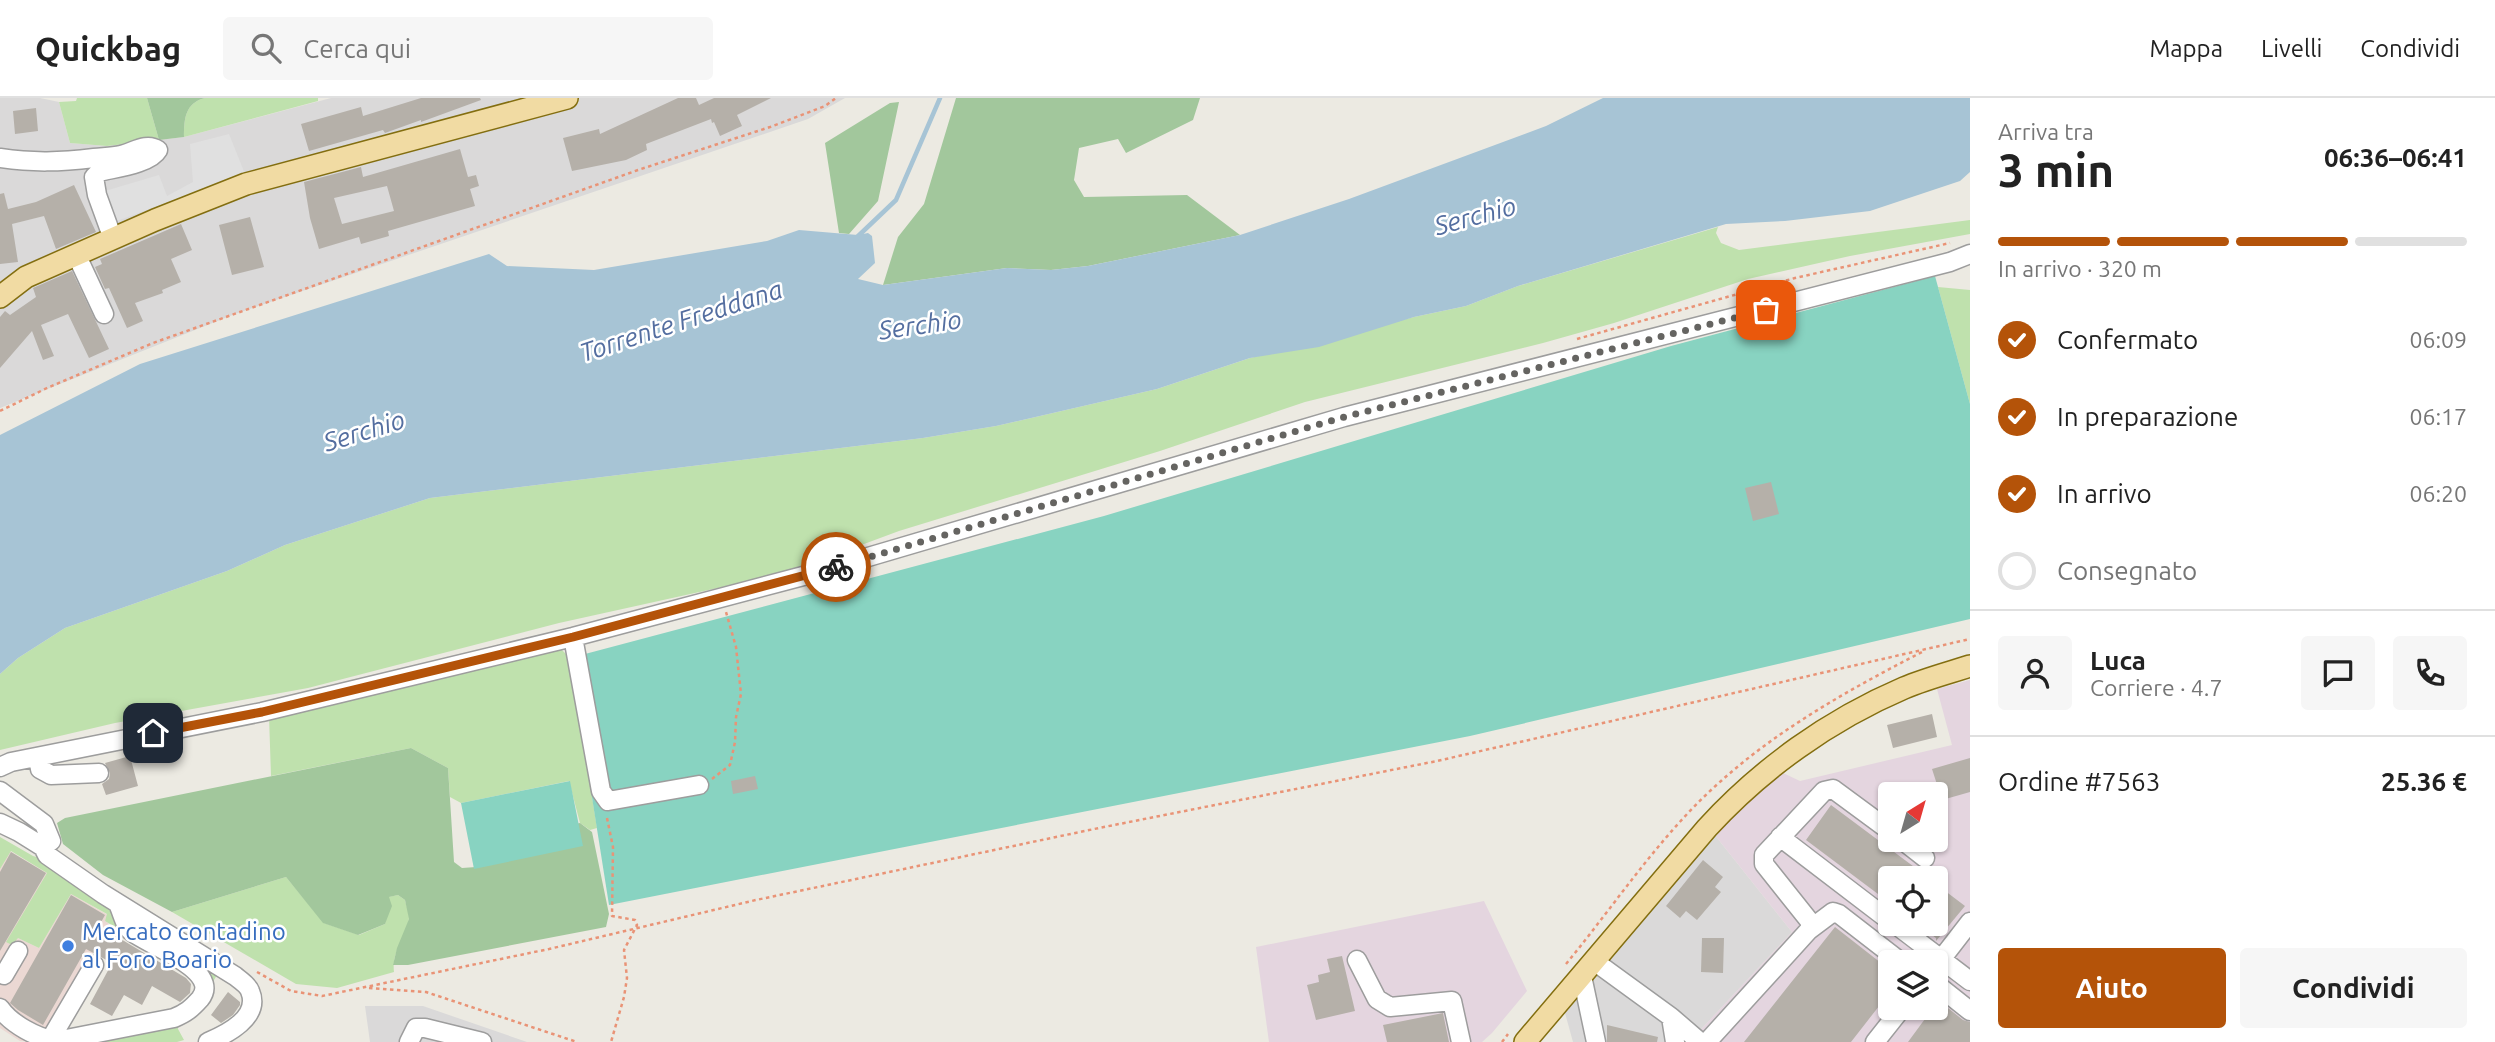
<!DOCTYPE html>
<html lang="it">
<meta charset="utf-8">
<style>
body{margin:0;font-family:Ubuntu,sans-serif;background:#f6f6f6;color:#222;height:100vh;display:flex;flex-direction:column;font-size:26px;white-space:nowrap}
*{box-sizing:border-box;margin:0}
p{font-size:23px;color:#767676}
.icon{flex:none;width:38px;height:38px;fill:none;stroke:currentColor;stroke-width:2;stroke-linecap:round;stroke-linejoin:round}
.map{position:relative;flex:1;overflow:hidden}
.panel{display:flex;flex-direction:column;background:#fff;width:525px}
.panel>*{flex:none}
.needle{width:46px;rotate:37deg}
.buttons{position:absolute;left:1878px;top:684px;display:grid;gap:14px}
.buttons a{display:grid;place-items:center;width:70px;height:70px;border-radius:7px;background:#fff;box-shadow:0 2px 5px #0004;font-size:35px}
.pin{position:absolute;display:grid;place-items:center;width:60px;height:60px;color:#fff;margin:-30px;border-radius:14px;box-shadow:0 4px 10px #0006}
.courier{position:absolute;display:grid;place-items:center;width:70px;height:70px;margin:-35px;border:5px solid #b45309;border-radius:50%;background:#fff;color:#222;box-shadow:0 2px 9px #0007}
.summary em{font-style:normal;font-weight:600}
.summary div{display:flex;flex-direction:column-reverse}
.summary{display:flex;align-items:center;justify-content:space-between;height:119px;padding:0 28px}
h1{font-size:46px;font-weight:600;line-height:52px}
.bar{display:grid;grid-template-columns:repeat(4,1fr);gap:10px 7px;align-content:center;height:84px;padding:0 28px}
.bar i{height:9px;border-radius:5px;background:#e0e0e0}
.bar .current{background:#b45309}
.bar p{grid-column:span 4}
.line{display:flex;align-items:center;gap:18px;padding:0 28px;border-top:2px solid #e0e0e0}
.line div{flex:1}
.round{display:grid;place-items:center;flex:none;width:74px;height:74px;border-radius:7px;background:#f6f6f6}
ol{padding:0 28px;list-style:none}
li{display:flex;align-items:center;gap:21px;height:77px}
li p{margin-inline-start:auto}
li .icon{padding:7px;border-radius:50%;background:#b45309;color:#fff;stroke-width:4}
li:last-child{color:#767676}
li i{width:38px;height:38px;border:4px solid #e0e0e0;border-radius:50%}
.primary-button{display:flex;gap:14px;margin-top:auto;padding:14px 28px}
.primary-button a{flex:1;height:80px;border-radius:7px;background:#b45309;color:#fff;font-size:28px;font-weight:600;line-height:80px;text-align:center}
.primary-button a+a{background:#f6f6f6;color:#222}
header{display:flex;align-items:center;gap:42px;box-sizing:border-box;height:98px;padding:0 35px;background:#fff;border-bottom:2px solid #e0e0e0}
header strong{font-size:33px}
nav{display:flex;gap:38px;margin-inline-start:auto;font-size:24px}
.search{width:490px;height:63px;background:#f6f6f6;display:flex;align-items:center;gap:18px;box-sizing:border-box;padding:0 24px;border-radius:7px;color:#767676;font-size:26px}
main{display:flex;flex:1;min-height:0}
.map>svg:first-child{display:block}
.residential{fill:#dad9d9}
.commercial{fill:#ebd8d3}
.industrial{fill:#e4d5df;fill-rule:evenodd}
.grass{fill:#bfe1ad}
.forest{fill:#a2c79c}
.pitch{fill:#88d3c1}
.parking{fill:#e0e0e0}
.water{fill:#a7c4d5}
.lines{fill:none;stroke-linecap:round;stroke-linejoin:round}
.stream{stroke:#a7c4d5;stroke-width:4.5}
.building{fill:#b5b0a9;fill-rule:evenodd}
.minor-casing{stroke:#9d9d9d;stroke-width:21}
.major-casing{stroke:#836e10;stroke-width:24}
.path{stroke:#e99376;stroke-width:2.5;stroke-dasharray:3.5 3.5;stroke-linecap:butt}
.minor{stroke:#fff;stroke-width:18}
.major{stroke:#f1dba3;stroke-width:21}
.done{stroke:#656461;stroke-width:7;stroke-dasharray:0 12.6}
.route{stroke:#b45309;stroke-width:9}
.shop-dot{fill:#3f7fe0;stroke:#fff;stroke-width:2.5}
.labels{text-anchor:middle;stroke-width:5;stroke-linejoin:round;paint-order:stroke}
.shop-label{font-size:24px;fill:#366cbe;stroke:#fff;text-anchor:start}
.water-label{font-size:26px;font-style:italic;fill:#546ea0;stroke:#fff}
</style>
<header>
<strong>Quickbag</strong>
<div class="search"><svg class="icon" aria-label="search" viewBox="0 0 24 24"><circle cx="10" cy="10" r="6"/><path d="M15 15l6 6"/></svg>Cerca qui</div>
<nav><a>Mappa</a><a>Livelli</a><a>Condividi</a></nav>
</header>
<main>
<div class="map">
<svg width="1970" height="944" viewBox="0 0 1970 944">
<rect width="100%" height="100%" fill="#eceae2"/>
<!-- residential -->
<path class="residential" d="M0,0H40L59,4L70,45L107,48L184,39L331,0H845L808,21L235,216L0,310Z
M1714,736L1792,834L1692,941V944H1573L1565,915Z
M365,908H423L527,944H370Z"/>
<!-- commercial -->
<path class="commercial" d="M10,753L47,775L7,844L18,840L39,850L71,796L108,817L105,823L109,826L42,944L20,943L0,930V771Z"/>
<!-- industrial -->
<path class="industrial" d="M1970,582V944H1692V941L1792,834L1714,736L1781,674L1800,683L1952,647L1937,591ZM1890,696H1936V742H1890ZM1890,780H1936V826H1890ZM1890,864H1936V910H1890Z
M1484,803L1527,893L1492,935L1482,944H1269L1256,849Z"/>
<!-- grass -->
<path class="grass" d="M77,0H147L159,42L107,48L70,45L59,4L76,3Z
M205,0H318V3L184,39C184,21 185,5 205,0Z
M1970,122V136L1850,158L1748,181L1614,225L1543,245L1305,304L1160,353L899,433L786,475L559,525L308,590L115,625L0,652V576L18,560L65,530L227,473L285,447L430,400L923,340L996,328L1157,291L1250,260L1414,219L1466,208L1518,188L1718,129L1716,135L1721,145L1739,152Z
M1938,189L1970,192V306Z
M559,549L570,560L597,730L590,732L580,725L569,683L461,705L450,699L448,670L411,650L271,678L269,618Z
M0,739L33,758L44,761L220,872L211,887L210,871L123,834L105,823L107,816L71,796L39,850L18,840L12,847L6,844L47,775L11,753L0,771Z
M286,779L324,825L359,837L385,826L388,799L398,797L405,802C406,807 409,813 409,819C409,836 391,852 394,874L337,890L296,886L172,814Z
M177,921L178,931L184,942L177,944H78Z"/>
<!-- forest -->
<path class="forest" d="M147,0H205C185,5 184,21 184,39L159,42Z
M956,0H1200L1193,22L1126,55L1118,41L1079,50L1074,82L1084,99L1187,97L1240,137L1088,168L1051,172L1007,170L883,187L898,139L924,106Z
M899,4L878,103L849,136L839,135L825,45L890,5Z
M411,650L448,670L454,764L462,770L476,769L554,730L580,725L592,734L609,816L606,829L408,867H393L397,850L409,821L405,802L398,797L389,799L392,808L385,826L358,837L323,825L286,779L172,814L103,777L63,746L57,725L65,720Z"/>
<!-- pitch -->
<path class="pitch" d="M1935,178L1970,306V521L1470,638L609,807L570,560L1104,418L1671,248Z
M570,683L583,748L474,771L461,705Z"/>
<!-- parking -->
<path class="parking" d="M229,36L245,76L114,124L105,93L159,77L167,98L193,84L190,46Z"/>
<!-- water -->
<path class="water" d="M1603,0H1970V74L1960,83L1870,113L1785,123L1726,126L1518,188L1466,208L1414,219L1319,249L1250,260L1157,291L996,328L923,340L430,400L285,447L227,473L65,530L18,560L0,576V337L140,266L489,156L507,168L594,172L767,143L799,132L858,137L868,135L872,138L875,165L858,181L883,187L1007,170L1051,172L1088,168L1240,137L1349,101L1546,28Z"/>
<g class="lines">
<!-- stream -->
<path class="stream" d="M855,141L896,102L940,0"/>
</g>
<!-- building -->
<path class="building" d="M421,0H480L481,2L421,24V22L385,35L383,32L309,53L301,26L361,9L363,18Z
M678,0H696L699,7L714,0H771L737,17L742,28L720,38L714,24L712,25L711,21L646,46L647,52L626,62L572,73L563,40L599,31L600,36Z
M36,10L38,33L15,36L13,13Z
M460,51L468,79L476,77L479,88L470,91L475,108L388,133L389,138L361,146L359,139L319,151L310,120L304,84L361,69L363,79ZM387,88L394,113L342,126L334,100Z
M74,87L96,134L56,151L44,118L12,126L18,164L0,166V96L4,95L8,111L36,104Z
M250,119L264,169L232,177L219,127Z
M181,126L192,152L171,161L181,184L162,192L163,195L135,205L143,223L127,230L109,190L105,191L95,169L102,166L100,161Z
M72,173L109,251L89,260L68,216L41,227L54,258L43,262L32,233L0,270V219L5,213L10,217L36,199L33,190Z
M1771,384L1779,416L1753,423L1745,390Z
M1932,616L1937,639L1893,650L1887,627Z
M130,658L138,688L106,697L102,686L109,681L110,675L105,665Z
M1970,660V694L1942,702L1932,671Z
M755,678L758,691L733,696L731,683Z
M1831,707L1929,780H1890V805L1806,742Z
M11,754L46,775L0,853V774Z
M1703,762L1723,779L1715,789L1721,794L1697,822L1686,813L1680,820L1666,808Z
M1936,786L1965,808L1936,843V840L1917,826H1936Z
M71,797L105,817L99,828L186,880L191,886L190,895L180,904L152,888L142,907L124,897L112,918L90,906L112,865L86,851L43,927L18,912L10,905Z
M1835,829L1890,872V894L1851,944H1744Z
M1702,840H1724L1723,875L1701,874Z
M1342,858L1355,913L1316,922L1307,887L1319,884L1318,877L1330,874L1327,861Z
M228,894L240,904V907L233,917L221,925L211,917Z
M1938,902L1963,922L1970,924V944H1908L1933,910H1936Z
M1443,915L1449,944H1387L1383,927Z
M1607,927L1658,939L1657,944H1607Z"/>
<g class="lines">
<defs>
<path id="minor" d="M0,60C34,65 60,64 94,60C103,59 113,59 121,57C134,54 146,44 158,52C150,66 114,70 99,74L94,79L97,97L113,141
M77,158L104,216
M573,539L601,693L608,703L699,687
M38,659L40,671L51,677L99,675
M0,669L11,664L262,614L573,539L807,477L1344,319L1950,164L1970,156
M0,693L44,726L51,743L43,749L19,734L0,725
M1780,739L1890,823
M1902,742L1925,760
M43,749L47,757L103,796L235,878C240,882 248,887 250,893C261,919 227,936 208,944
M1895,826L1970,883
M1809,832L1833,814L1839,816L1901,864
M1357,862L1377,901L1390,909L1452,903L1461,944
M1594,863L1671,919L1675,944
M1936,868L1970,824
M4,877L18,853
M1582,878L1596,944
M1936,886L1970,913
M0,910C11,926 37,940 56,943L174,920C186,915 191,911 200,901C223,873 150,848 132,834C125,829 122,814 118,806
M1671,919L1700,944
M50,942L94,867
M409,944L416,930H425L482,944
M1707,944L1809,832L1811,825L1764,766V757L1824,693L1833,691L1890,733
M1875,944L1902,910"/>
<path id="major" d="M0,199L26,179L155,122L246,86L567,0
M1525,944L1707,730C1761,671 1829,622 1904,590C1925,581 1948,575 1970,568"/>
</defs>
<!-- minor casing -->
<use href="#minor" class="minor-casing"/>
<!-- major casing -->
<use href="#major" class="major-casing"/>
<!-- path -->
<path class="path" d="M1577,241L1795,180L1950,145
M0,313L47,290L153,245L638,72L770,29L825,8L836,0
M712,681L730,667L735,644L736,619L741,596L736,549L726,514
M607,720L613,749L612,818L635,822L637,827L624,852L627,880L624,899L611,944
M1566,866C1617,804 1661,736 1721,683C1780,630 1852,590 1922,554
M257,874L291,893L322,898L549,851L756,802L1099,730L1437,663L1970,541
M369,890L426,894L577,944
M1502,944L1508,936"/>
<!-- minor -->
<use href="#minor" class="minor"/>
<!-- major -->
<use href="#major" class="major"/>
</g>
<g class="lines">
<!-- done -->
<path class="done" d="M836,469L1344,319L1766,212"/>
<!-- route -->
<path class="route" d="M153,635L262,614L573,539L836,469"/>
</g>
<!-- markers -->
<circle class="shop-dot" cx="68" cy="848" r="7"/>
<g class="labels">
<!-- shop labels -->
<g class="shop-label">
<text x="82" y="842">Mercato contadino<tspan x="82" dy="28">al Foro Boario</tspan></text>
</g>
<!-- water labels -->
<g class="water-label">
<text transform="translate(1475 118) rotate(-15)" y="9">Serchio</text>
<text transform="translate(681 223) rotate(-18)" y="9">Torrente Freddana</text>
<text transform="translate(920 227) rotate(-8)" y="9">Serchio</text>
<text transform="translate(364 333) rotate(-17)" y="9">Serchio</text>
</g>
</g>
</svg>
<div class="buttons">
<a><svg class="needle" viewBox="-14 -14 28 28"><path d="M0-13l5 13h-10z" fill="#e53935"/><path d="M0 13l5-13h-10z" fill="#767676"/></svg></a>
<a><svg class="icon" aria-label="locate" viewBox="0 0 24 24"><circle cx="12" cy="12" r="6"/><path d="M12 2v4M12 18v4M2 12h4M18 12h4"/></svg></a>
<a><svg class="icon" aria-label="layers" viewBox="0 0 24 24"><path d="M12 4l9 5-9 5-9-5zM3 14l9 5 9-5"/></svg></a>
</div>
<div class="pin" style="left:1766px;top:212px;background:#ea580c"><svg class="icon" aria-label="bag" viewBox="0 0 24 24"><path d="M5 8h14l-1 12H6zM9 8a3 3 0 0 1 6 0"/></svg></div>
<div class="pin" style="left:153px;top:635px;background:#1f2937"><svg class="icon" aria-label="home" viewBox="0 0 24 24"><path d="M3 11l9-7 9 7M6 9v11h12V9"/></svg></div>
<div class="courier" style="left:836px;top:469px"><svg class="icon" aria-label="bike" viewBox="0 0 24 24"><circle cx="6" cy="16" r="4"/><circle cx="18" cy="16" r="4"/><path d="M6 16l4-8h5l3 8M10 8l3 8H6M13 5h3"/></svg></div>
</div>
<section class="panel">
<div class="summary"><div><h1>3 min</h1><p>Arriva tra</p></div><em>06:36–06:41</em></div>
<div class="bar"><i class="current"></i><i class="current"></i><i class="current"></i><i></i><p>In arrivo · 320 m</p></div>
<ol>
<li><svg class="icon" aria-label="check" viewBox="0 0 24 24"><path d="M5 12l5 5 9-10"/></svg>Confermato<p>06:09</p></li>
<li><svg class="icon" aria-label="check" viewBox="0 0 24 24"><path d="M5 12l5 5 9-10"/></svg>In preparazione<p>06:17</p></li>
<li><svg class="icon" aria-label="check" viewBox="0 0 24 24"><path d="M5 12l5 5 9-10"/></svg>In arrivo<p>06:20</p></li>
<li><i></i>Consegnato</li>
</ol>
<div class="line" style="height:126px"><a class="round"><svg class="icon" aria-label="person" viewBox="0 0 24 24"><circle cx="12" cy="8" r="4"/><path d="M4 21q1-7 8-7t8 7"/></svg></a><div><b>Luca</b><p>Corriere · 4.7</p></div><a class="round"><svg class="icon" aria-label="chat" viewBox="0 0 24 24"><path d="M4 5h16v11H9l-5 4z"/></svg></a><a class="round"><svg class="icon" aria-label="phone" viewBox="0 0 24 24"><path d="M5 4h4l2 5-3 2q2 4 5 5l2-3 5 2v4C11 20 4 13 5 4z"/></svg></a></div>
<div class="line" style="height:91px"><div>Ordine #7563</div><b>25.36 €</b></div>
<div class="primary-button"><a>Aiuto</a><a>Condividi</a></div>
</section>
</main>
